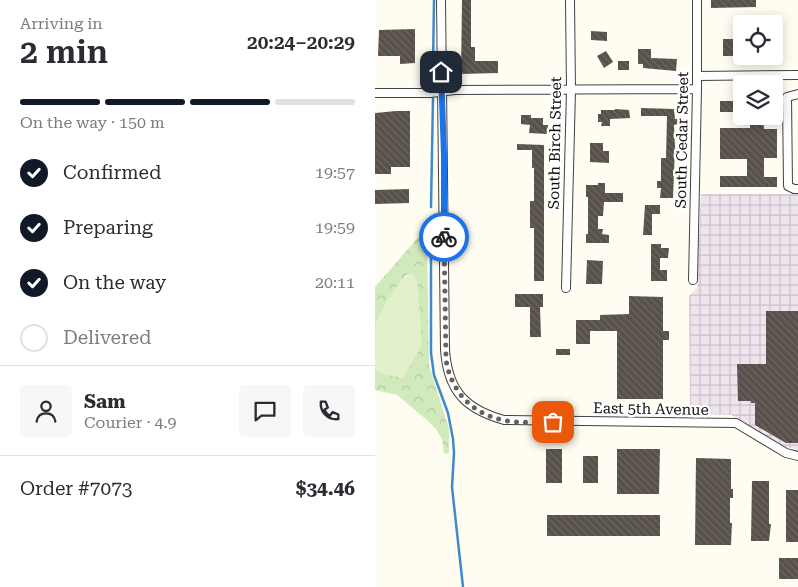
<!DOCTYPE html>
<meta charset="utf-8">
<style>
body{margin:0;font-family:"Roboto Serif",serif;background:#f7f7f7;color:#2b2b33;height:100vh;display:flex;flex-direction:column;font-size:19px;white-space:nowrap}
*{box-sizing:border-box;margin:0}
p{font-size:16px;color:#7c7c81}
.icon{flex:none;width:28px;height:28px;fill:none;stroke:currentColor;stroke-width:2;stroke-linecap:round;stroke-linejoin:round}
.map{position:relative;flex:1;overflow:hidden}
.details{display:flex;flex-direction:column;background:#fff;width:375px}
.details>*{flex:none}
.controls{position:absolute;left:358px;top:15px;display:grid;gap:10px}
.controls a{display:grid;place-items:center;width:50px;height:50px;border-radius:5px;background:#fff;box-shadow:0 2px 12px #0003;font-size:25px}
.pin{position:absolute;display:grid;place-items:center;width:42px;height:42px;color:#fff;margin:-21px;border-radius:10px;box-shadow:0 2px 8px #0006}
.courier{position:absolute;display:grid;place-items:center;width:50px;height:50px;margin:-25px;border:4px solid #1a73e8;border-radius:50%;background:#fff;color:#222;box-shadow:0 1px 6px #0007}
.summary em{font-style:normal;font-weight:600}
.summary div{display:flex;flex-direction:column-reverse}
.summary{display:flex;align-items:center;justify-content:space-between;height:85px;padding:0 20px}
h1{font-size:32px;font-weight:600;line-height:38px}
.bar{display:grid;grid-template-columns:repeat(4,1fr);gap:8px 5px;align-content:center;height:60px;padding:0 20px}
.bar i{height:6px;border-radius:4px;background:#e1e1e2}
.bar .current{background:#111827}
.bar p{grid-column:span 4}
.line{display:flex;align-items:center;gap:12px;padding:0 20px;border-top:1px solid #e1e1e2}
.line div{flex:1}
.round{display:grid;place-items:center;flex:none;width:52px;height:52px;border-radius:5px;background:#f7f7f7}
ol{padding:0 20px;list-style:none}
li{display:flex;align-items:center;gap:15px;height:55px}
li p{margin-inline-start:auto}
li .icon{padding:5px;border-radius:50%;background:#111827;color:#fff;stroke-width:4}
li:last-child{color:#7c7c81}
li i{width:28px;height:28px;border:2px solid #e1e1e2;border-radius:50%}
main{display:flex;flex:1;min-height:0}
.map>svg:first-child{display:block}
.industrial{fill:url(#industrial-grid)}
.park{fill:url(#park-crowns)}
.pitch{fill:#e2f1cc}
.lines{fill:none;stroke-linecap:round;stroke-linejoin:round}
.stream{stroke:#3e8acd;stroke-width:2.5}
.building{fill:url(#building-back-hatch)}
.minor-casing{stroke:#424242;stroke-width:10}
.minor{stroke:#fff;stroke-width:8}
.done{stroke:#63625e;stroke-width:5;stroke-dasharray:0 9}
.route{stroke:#1a73e8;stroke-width:6}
.labels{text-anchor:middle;stroke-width:5;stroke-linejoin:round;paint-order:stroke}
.street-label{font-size:15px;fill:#0f0f0f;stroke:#fff}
</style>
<main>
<section class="details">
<div class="summary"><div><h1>2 min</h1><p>Arriving in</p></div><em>20:24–20:29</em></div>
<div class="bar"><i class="current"></i><i class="current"></i><i class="current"></i><i></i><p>On the way · 150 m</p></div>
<ol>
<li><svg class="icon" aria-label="check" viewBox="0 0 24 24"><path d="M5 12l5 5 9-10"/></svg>Confirmed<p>19:57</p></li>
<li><svg class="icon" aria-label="check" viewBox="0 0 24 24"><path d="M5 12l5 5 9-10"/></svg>Preparing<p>19:59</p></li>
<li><svg class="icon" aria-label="check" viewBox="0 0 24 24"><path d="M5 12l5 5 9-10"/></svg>On the way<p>20:11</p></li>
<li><i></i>Delivered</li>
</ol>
<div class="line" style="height:90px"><a class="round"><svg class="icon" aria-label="person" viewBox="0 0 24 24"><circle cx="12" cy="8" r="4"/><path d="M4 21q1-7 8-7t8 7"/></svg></a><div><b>Sam</b><p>Courier · 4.9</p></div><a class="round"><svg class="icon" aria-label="chat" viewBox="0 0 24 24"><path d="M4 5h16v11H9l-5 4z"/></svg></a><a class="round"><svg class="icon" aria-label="phone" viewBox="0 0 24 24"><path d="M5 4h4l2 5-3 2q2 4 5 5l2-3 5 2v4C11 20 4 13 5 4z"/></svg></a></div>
<div class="line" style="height:65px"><div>Order #7073</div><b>$34.46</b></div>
</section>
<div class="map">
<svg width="423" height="587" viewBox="0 0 423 587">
<defs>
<pattern id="industrial-grid" width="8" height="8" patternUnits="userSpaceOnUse" patternTransform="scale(1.25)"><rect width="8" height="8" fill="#ede4ed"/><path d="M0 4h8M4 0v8" fill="none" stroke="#cac2ca"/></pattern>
<pattern id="park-crowns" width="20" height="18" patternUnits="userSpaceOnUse" patternTransform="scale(1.25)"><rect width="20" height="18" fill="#d0eabb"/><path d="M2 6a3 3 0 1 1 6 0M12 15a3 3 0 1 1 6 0" fill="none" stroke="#b1c8a0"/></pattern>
<pattern id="building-back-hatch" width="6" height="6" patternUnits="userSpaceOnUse" patternTransform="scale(1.25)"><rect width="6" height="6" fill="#58514b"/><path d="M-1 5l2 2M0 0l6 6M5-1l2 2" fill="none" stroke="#6b6561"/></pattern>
</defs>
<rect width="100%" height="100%" fill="#fffdf1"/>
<!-- industrial -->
<path class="industrial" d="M326,194H423V450L409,446L356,415L315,414L314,296L322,288Z"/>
<!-- park -->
<path class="park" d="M53,226L52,248L54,365L74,429V453L69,454L67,439L61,429L52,420L22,395L0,390V287Z"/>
<!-- pitch -->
<path class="pitch" d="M32,274H37L42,280L47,345L28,378L8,374L0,370C0,358 0,339 0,327C3,313 22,284 32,274Z"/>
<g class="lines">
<!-- stream -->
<path class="stream" d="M58,68L59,0
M58,89V77
M56,207L58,98
M56,225V353L59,375L73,413L78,439L79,453L77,487L88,587"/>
</g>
<!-- building -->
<path class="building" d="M87,0H96V47H100V61H123V73L86,74Z
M336,0H381V7L336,8Z
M40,29V63L25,64V56H3L4,30Z
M216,31L232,32V41L216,40Z
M348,39H362V56H348Z
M263,49H276V58L302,59L301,71L268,68V64H263Z
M231,51L238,62L229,68L222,56Z
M243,61H254V70H243Z
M345,101H366V112H345Z
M266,108L299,109L300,119H303V124L299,125L300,147L298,198H285L286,188H282V181H286V158H291L292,116H266Z
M240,109L254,110L255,118L235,119V126H226L227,122H223V114H226V110H240Z
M21,111H35V167H16V174H0V113Z
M146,115H156V118H168V125H173V134L154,133L155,125L146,124Z
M375,116H388L389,129H402V158H389V177H402V187H345V176H372V159H345V128H375Z
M215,143H228V151H234V163L215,162Z
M142,144L169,145V281H159V228H155V201H159V168H157V150H142Z
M223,183H230V193H248V202H229L228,216H223V229H228L227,234L234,235V243H211V234H213V197H211V185H223Z
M34,189V203L0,204V190Z
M270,205H285V214H277V235H268Z
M276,244H286V248H294L293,258H285V270H292V281H276Z
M212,260L228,261L227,284H211Z
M140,294H168V307H165L166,337H155V307H140Z
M254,296L288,297V331H294V340H288V399H242V331H215V344H201V320H225V315L254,314Z
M391,311H423V443H411L380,425V403H376V401H363L362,364H391Z
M181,349H195V355H181Z
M171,449H187V483H171Z
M242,449H285L284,494H242Z
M208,456H223V483H208Z
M321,458L356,459V489H358V498H355V523H357L356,545H320Z
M377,481H394V524H396L394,541H376Z
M411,490H423V542H411Z
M172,515H285V536H172Z
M404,558H423V579H404Z"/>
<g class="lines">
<defs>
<path id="minor" d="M66,0L70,350C73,391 90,409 129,420L361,423L411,453L423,456
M322,76L423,75
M0,93H55L80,90L322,89
M423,94L412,97L413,186L419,189H423
M318,280L322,89V0
M191,288L196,90L195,0"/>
</defs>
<!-- minor casing -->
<use href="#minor" class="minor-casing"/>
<!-- minor -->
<use href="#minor" class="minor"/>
</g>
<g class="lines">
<!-- done -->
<path class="done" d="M69,237L71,360C76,391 97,414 128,420C144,424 162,421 178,422"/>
<!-- route -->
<path class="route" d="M66,72L69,155V237"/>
</g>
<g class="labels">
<!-- street labels -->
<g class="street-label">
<text transform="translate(307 140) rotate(-89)" y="5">South Cedar Street</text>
<text transform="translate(180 143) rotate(-89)" y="5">South Birch Street</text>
<text transform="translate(276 409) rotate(1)" y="5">East 5th Avenue</text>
</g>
</g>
</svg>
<div class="controls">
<a><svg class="icon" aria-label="locate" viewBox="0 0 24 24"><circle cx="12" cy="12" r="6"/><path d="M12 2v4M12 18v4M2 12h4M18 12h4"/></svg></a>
<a><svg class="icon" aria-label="layers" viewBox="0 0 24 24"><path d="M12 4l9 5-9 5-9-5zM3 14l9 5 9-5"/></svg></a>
</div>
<div class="pin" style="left:178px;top:422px;background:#ea580c"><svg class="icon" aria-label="bag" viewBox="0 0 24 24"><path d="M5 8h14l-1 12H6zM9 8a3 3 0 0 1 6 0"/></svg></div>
<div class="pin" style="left:66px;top:72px;background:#1f2937"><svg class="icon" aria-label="home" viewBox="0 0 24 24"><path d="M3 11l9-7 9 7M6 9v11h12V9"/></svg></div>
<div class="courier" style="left:69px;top:237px"><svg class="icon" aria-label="bike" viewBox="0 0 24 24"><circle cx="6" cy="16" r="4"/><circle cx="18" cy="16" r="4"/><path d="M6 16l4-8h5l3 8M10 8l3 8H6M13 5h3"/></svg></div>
</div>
</main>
